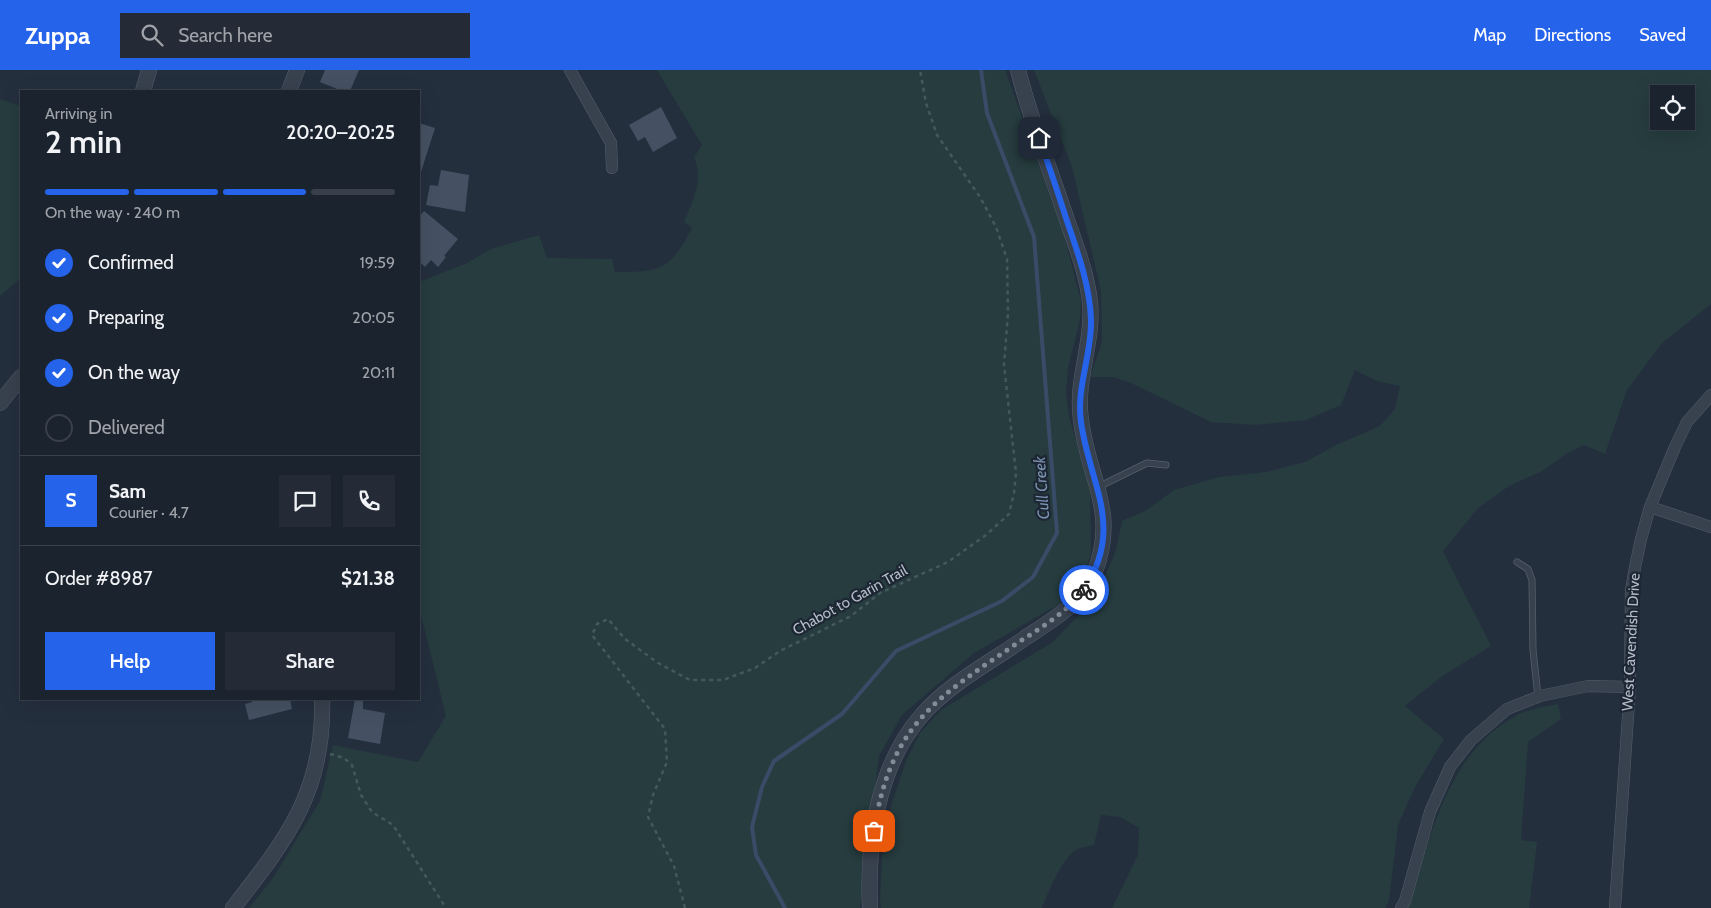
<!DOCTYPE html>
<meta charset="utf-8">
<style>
body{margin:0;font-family:Cabin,sans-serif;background:#242b36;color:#f1f3f6;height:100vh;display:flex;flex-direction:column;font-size:19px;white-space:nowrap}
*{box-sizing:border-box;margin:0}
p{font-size:16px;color:#a0a4aa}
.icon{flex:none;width:28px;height:28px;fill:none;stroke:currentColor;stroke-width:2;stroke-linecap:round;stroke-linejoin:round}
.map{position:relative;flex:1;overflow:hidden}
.side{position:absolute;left:20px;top:20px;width:400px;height:610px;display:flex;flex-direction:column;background:#1b232e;border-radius:0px;box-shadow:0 5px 20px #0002,0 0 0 1px #39404a}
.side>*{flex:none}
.buttons{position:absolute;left:1650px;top:15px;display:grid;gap:10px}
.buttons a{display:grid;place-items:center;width:45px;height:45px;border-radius:0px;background:#1b232e;box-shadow:0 5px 20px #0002,0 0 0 1px #39404a;font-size:25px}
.pin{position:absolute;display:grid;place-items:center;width:42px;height:42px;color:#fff;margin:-21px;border-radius:10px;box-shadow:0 2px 8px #0006}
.courier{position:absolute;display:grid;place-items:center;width:50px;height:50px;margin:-25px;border:4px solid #2563eb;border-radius:50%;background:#fff;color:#222;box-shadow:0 1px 6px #0007}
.head em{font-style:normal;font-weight:600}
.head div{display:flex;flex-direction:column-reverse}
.head{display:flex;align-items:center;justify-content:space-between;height:85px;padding:0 25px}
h1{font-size:32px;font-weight:600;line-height:38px}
.bar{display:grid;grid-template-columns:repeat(4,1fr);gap:8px 5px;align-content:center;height:60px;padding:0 25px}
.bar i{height:6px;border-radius:4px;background:#39404a}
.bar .selected{background:#2563eb}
.bar p{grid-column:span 4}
.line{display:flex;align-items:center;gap:12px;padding:0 25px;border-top:1px solid #39404a}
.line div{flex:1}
.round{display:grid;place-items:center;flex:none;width:52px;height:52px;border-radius:0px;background:#242b36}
ol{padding:0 25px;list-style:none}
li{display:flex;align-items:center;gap:15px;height:55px}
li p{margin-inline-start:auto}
li .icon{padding:5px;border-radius:50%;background:#2563eb;color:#fff;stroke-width:4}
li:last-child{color:#a0a4aa}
li i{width:28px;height:28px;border:2px solid #39404a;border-radius:50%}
.action{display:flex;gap:10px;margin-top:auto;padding:10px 25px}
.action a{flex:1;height:58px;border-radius:0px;background:#2563eb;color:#fff;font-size:20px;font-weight:600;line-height:58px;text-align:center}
.action a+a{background:#242b36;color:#f1f3f6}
header{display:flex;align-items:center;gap:30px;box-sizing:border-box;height:70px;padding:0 25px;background:#2563eb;color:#fff}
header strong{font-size:24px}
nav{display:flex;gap:28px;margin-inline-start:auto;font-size:18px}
.search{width:350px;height:45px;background:#242b36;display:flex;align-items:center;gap:12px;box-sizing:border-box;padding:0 18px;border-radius:0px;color:#a0a4aa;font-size:19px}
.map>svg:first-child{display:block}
.green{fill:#263c3f;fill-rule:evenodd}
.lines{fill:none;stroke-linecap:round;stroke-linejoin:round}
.stream{stroke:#394c67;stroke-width:4}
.building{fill:#455162}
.service-casing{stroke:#565f6c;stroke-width:7}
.minor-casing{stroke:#565f6c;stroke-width:12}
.tertiary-casing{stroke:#565f6c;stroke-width:16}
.path{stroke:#44595c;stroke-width:2.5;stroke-dasharray:4 4;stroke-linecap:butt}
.service{stroke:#38414e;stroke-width:5.5}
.minor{stroke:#38414e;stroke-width:11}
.tertiary{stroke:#38414e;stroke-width:15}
.done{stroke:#828b98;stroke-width:5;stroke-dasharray:0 9}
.route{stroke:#2563eb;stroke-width:6}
.labels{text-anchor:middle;stroke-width:4.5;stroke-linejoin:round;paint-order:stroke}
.street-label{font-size:15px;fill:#b4bcc9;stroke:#1d2633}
.water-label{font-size:16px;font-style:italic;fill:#7c92b1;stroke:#1d2633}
</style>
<header>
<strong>Zuppa</strong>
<div class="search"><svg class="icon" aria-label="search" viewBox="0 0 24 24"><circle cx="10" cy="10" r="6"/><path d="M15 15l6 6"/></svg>Search here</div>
<nav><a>Map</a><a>Directions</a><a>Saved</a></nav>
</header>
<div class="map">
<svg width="1711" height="838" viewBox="0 0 1711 838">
<rect width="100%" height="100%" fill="#242f3e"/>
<!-- green -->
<path class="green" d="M657,0H1005L1064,165L1081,231L1080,250L1068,298L1066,323L1069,347L1090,417L1091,482L1086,500L1066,530L974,583L902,645L879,686L860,838H249L273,808L320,731L333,675L418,692L446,646L419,537V212L465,194L491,179L539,165L547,188L612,189L615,202C661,202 670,200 692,158L684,152C693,130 704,111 694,87L702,75Z
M1034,0H1711V234L1662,273L1627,320L1605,384L1584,375L1566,384L1542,401L1509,416L1478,438L1443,481L1491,576L1441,607L1405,636L1444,669L1415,717L1398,755L1389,831L1385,838H1112L1138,785L1139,758L1120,747L1101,745L1094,775C1089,776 1083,777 1078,779C1063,785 1048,823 1042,838H881L880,830L882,785L889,742L906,691L920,663L941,640L1053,572L1097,526L1116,480L1122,451L1147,440L1174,420L1219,407L1266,402L1305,392L1336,375L1380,356L1395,339L1400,316L1377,311L1355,300L1341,335L1306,350L1254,355L1211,352L1131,313L1114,307H1090L1102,272L1101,221L1072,97ZM1659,24H1686V51H1659Z
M0,29L21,36V208L0,226Z
M1558,634L1561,649L1528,672L1521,770L1537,772L1529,838H1407C1431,769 1445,686 1514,647C1527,639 1543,637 1558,634Z"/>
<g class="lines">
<!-- stream -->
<path class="stream" d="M785,838L756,785L752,757L762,717L774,691L842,644L896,581L1002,531L1033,507L1057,463L1034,167L987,43L981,0"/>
</g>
<!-- building -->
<path class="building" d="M325,0H359L350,21H342L320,12Z
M661,37L677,68L653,82L645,67L638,71L629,55Z
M419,53L435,58L421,102L419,101Z
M441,100L469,105L465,142L426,135L430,115L438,116Z
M424,141L458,169L444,186L446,187L438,197L431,190L425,197L419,191V147Z
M252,629H290L292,639L249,650L245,634L252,632Z
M355,629H363V639L385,643L380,674L348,668Z"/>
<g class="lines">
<defs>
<path id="service" d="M1098,417L1147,393L1166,395
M1517,492L1528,499L1532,510L1533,580L1538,627"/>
<path id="minor" d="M570,0L611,73L612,98
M1650,437L1711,457
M1401,838L1405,831L1430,742L1450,697L1471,670L1507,639L1540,626L1588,616L1630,617
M1615,838L1630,617L1631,521L1635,497L1641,469L1650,437L1675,377L1687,352L1711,325"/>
<path id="tertiary" d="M143,21L149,0
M289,21L297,0
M0,333L21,307
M233,838C286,770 325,721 322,629
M870,838C867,772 877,696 922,645C950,613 991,592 1025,568C1051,551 1082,533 1094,504C1119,442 1088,409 1081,350C1075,310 1094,272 1090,232C1087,204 1076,176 1067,150C1050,100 1031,51 1018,0"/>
</defs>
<!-- service casing -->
<use href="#service" class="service-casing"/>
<!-- minor casing -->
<use href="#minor" class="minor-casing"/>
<!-- tertiary casing -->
<use href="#tertiary" class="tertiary-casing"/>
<!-- path -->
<path class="path" d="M330,684L344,688L352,695L361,725L372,742L393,755L446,838
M685,838L674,796L648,747L653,725L667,692L665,659L592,565L597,554L608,549L625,569L658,593L690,610H723L755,598L780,581L851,546L880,523L948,492L986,465L1009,444L1014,423L1016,403L1004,295L1008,243L1007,189L996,157L980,127L937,65L926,33L920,0"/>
<!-- service -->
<use href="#service" class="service"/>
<!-- minor -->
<use href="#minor" class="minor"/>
<!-- tertiary -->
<use href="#tertiary" class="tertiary"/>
</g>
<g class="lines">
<!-- done -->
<path class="done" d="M874,761C890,655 936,628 1019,572C1042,557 1067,542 1084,520"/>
<!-- route -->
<path class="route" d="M1039,68C1049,95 1058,123 1067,151C1078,183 1090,216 1091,250C1092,285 1076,317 1081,352C1090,416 1125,456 1084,520"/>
</g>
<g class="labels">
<!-- street labels -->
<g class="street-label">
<text transform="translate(850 530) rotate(-29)" y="5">Chabot to Garin Trail</text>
<text transform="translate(1631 572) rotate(-87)" y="5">West Cavendish Drive</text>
</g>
<!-- water labels -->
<g class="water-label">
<text transform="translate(1041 418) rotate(-94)" y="6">Cull Creek</text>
</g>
</g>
</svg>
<div class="buttons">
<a><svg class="icon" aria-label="locate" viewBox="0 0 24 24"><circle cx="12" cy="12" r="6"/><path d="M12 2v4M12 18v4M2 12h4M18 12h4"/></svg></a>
</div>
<div class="pin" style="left:874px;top:761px;background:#ea580c"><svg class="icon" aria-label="bag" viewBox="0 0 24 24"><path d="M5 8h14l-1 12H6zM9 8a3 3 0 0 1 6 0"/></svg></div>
<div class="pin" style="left:1039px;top:68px;background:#1f2937"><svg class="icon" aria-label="home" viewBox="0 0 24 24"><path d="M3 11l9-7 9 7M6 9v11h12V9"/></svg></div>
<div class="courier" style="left:1084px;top:520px"><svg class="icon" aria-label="bike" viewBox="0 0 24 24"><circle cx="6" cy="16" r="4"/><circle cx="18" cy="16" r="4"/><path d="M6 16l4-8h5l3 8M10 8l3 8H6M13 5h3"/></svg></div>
<section class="side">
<div class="head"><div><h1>2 min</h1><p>Arriving in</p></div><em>20:20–20:25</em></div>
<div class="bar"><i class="selected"></i><i class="selected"></i><i class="selected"></i><i></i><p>On the way · 240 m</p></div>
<ol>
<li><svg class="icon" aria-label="check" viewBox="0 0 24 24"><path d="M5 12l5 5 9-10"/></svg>Confirmed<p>19:59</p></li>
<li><svg class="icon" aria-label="check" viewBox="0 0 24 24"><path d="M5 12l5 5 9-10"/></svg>Preparing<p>20:05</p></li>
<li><svg class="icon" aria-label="check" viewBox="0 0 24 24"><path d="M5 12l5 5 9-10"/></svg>On the way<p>20:11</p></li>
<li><i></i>Delivered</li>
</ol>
<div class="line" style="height:90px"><b class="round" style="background:#2563eb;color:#fff">S</b><div><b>Sam</b><p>Courier · 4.7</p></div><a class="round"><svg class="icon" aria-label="chat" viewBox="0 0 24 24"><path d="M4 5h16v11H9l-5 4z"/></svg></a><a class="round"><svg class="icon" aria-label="phone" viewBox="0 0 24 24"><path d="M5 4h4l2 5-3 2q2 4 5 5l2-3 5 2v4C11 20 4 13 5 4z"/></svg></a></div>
<div class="line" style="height:65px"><div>Order #8987</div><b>$21.38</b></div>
<div class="action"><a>Help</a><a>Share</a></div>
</section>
</div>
